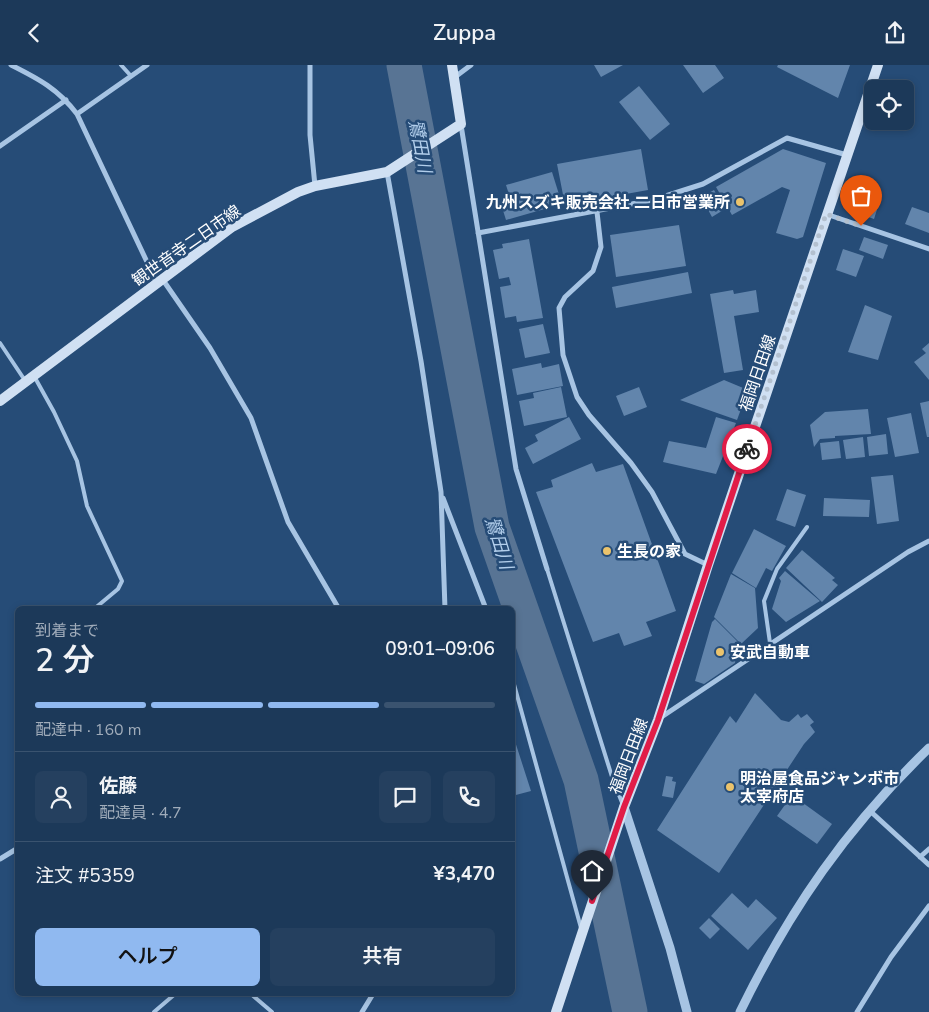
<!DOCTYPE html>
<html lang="ja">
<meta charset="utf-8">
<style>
body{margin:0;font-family:"Nunito Sans","Noto Sans JP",sans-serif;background:#25405f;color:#f1f3f6;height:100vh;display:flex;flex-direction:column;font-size:19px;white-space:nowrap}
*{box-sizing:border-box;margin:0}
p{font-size:16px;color:#a0acba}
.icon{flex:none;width:28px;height:28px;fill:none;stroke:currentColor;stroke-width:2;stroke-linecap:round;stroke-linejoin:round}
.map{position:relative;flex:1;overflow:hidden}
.panel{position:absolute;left:15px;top:541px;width:500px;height:390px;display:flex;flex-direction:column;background:#1c3959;border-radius:8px;box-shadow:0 2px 8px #0003,0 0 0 1px #3a536f}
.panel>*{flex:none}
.fabs{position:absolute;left:864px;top:15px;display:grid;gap:10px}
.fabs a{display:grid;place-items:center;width:50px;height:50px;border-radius:8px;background:#1c3959;box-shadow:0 2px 8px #0003,0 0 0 1px #3a536f;font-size:25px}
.pin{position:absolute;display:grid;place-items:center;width:42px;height:42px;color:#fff;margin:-51px -21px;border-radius:50% 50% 50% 0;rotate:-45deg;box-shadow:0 0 5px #0007}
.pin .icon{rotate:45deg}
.courier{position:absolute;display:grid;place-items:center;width:50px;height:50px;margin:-25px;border:4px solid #e11d48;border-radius:50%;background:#fff;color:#222;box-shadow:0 1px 6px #0007}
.overview em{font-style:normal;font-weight:600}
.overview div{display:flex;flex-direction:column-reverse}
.overview{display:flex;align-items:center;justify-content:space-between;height:85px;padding:0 20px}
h1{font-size:32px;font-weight:600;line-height:38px}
.bar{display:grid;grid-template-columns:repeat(4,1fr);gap:8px 5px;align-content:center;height:60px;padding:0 20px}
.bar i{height:6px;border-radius:4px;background:#3a536f}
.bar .selected{background:#90b9f0}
.bar p{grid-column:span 4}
.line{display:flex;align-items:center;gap:12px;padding:0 20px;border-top:1px solid #3a536f}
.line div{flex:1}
.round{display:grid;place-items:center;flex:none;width:52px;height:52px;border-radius:8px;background:#25405f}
.cta{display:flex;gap:10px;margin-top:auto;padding:10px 20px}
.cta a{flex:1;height:58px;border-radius:8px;background:#90b9f0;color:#111;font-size:20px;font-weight:600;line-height:58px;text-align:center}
.cta a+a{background:#25405f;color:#f1f3f6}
header{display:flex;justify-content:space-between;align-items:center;height:65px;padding:0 20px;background:#1c3959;font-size:22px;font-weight:600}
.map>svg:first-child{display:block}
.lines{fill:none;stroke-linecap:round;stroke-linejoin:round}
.river{stroke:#587494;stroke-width:35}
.building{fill:#6285ac}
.service{stroke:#a7c4e3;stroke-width:4}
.minor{stroke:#a7c4e3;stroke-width:5}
.tertiary{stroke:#a7c4e3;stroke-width:9}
.secondary{stroke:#d0e0f3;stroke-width:10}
.done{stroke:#b3c0cf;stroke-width:5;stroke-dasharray:0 9}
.route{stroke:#e11d48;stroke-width:6}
.poi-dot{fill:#ebc36c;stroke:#264c77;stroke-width:2}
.labels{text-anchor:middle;stroke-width:5;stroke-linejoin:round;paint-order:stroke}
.poi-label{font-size:16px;font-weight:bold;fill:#fff;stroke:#264c77;text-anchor:start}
.street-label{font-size:16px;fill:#fff;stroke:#264c77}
.water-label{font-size:18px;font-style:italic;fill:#b2ceeb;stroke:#264c77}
</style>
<header><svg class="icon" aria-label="back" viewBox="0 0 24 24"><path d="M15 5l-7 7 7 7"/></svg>Zuppa<svg class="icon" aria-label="share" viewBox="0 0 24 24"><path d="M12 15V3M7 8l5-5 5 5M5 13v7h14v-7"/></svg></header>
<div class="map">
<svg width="929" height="947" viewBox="0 0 929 947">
<rect width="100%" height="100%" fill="#264c77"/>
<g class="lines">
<!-- river -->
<path class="river" d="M404,0L492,462L581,715L630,947"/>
</g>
<!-- building -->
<path class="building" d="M594,0H623L601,12Z
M683,0H715L724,13L703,28Z
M778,0H850L838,33L777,2Z
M639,21L670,59L650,75L619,37Z
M641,84L648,125L565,140L557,99Z
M783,84L826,98L803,172L797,174L776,168L790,125L782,122L732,150L716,122Z
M552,107L562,139L506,155L501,139L511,136L506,120Z
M863,122L882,129L874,154L860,149L863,139L858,137Z
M714,125L725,144L712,152L701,132Z
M912,142L929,148V168L905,159Z
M679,160L686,201L616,212L610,170Z
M864,172L888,180L883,194L859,185Z
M529,174L543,253L517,257L516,251L505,253L500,222L511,220L509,212L499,214L493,185L503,183L502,179Z
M843,184L864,191L856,212L836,205Z
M688,207L692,228L616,243L612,222Z
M733,225L734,229L756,225L759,247L734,251L743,305L724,308L710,229Z
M865,240L892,251L878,295L848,287Z
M543,259L550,288L525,293L519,264Z
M929,278V315L914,297L926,288L922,284Z
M541,298L542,303L559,299L563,321L517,330L512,304Z
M724,315L748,325L737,355L680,335Z
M561,322L567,352L524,361L519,336L534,333L533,328Z
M639,322L647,342L624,351L616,331Z
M929,336V372H927L920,338Z
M868,344L871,369L835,371V373L820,374L814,382L810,360L825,347Z
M911,348L919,388L895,392L887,353Z
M569,352L581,374L533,399L525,383L538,376L535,370Z
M716,352L736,358L716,409L663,397L669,376L706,383Z
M886,369L888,389L869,391L867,372Z
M863,372L865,392L846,394L843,375Z
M839,376L841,393L822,395L820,378Z
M592,398L596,407L623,399L676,546L646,557L652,571L624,581L619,568L593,577L536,427L553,422L551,415Z
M893,410L899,456L877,459L871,412Z
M787,424L806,430L795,462L776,455Z
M824,433L870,435L869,452L823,451Z
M754,464L786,481L772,506L766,503L756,523L732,508Z
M802,485L835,513L832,515L838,520L822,537L786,503Z
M785,506L820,536L786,557L772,544L781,516L779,513Z
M731,509L755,523L758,563L741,579L714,552Z
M715,554L738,577L735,598L704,619L695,616L712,557Z
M755,628L781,655L789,657L798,649L801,653L807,649L814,657L810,660L815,667L804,679L719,808L657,765L730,651L736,658Z
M512,667L531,726L512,731Z
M666,711L673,712L672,716L676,717L673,733L662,731Z
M792,730L832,759L817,779L777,751Z
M732,828L748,843L756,834L777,853L748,885L711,851Z
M709,853L720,864L710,874L699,863Z"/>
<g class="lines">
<!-- service -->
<path class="service" d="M121,0L131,11
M0,278L26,317
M34,311L54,347L77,396L87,441L122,516L118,524L94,544
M547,504L613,715L623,740
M770,578L764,536L777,504L807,462
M512,612L581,863
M251,929L272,947
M154,947L175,929"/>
<!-- minor -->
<path class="minor" d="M11,0C39,14 58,24 77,49L157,218
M310,0V70L315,121
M455,12L471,0
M77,49L147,0
M461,60L516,404L547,504
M0,81L66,35
M387,107L421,296L441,427L445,544
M597,147L601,182L593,206L565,232L559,243L563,290L577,332L589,350L631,398L652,427L685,489L708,500
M826,149L929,184
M478,168L653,135L703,119L787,73L847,90
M163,215L210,283L251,353L288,457L339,544
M443,433L486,544
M660,653L908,487L929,476
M869,745L929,800
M920,792L929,784
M0,794L18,783
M362,947L373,929
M857,947L891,892L929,841"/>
<!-- tertiary -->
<path class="tertiary" d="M624,742L670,883L687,947
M740,947C790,844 847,762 929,683"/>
<!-- secondary -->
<path class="secondary" d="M0,336L232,162L298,127L315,121L387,107L461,59L452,0
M556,947L624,742L658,655L708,500L878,0"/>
</g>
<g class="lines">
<!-- done -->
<path class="done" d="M747,384L826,149L861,161"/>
<!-- route -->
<path class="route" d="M592,836L624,742L658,655L747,384"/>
</g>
<!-- markers -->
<g class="poi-dot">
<circle cx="740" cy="137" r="5"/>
<circle cx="607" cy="486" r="5"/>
<circle cx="720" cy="587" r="5"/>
<circle cx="730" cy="722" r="5"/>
</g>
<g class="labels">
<!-- poi labels -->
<g class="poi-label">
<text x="730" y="143" text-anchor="end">九州スズキ販売会社 二日市営業所</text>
<text x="617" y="492">生長の家</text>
<text x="730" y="593">安武自動車</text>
<text x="740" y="719">明治屋食品ジャンボ市<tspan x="740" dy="18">太宰府店</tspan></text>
</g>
<!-- street labels -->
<g class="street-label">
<text transform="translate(186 180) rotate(-35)" y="6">観世音寺二日市線</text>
<text transform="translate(757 308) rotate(-71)" y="6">福岡日田線</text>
<text transform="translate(628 691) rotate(-69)" y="6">福岡日田線</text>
</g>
<!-- water labels -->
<g class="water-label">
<text transform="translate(420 81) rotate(79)" y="6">鷺田川</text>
<text transform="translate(499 478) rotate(73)" y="6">鷺田川</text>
</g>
</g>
</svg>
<div class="fabs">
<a><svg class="icon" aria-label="locate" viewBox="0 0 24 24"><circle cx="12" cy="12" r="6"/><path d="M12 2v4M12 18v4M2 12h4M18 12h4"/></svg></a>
</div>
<div class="pin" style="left:861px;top:161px;background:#ea580c"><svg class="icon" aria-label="bag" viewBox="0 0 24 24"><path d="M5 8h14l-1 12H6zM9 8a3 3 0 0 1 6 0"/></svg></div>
<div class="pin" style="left:592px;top:836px;background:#1f2937"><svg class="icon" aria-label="home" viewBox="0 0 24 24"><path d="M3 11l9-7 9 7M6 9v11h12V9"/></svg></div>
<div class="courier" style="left:747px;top:384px"><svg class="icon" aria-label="bike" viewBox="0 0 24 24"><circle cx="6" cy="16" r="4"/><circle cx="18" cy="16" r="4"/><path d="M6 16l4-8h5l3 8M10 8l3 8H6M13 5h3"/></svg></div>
<section class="panel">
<div class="overview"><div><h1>2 分</h1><p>到着まで</p></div><em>09:01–09:06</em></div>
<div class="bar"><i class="selected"></i><i class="selected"></i><i class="selected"></i><i></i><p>配達中 · 160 m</p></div>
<div class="line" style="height:90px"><a class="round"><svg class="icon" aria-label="person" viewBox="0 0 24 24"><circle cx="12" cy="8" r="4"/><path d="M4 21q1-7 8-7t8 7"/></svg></a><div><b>佐藤</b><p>配達員 · 4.7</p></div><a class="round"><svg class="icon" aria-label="chat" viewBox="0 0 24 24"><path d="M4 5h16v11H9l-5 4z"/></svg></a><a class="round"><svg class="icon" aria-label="phone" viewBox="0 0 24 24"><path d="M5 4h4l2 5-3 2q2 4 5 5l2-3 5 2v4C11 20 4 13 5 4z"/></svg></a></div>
<div class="line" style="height:65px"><div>注文 #5359</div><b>¥3,470</b></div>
<div class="cta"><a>ヘルプ</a><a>共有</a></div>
</section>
</div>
